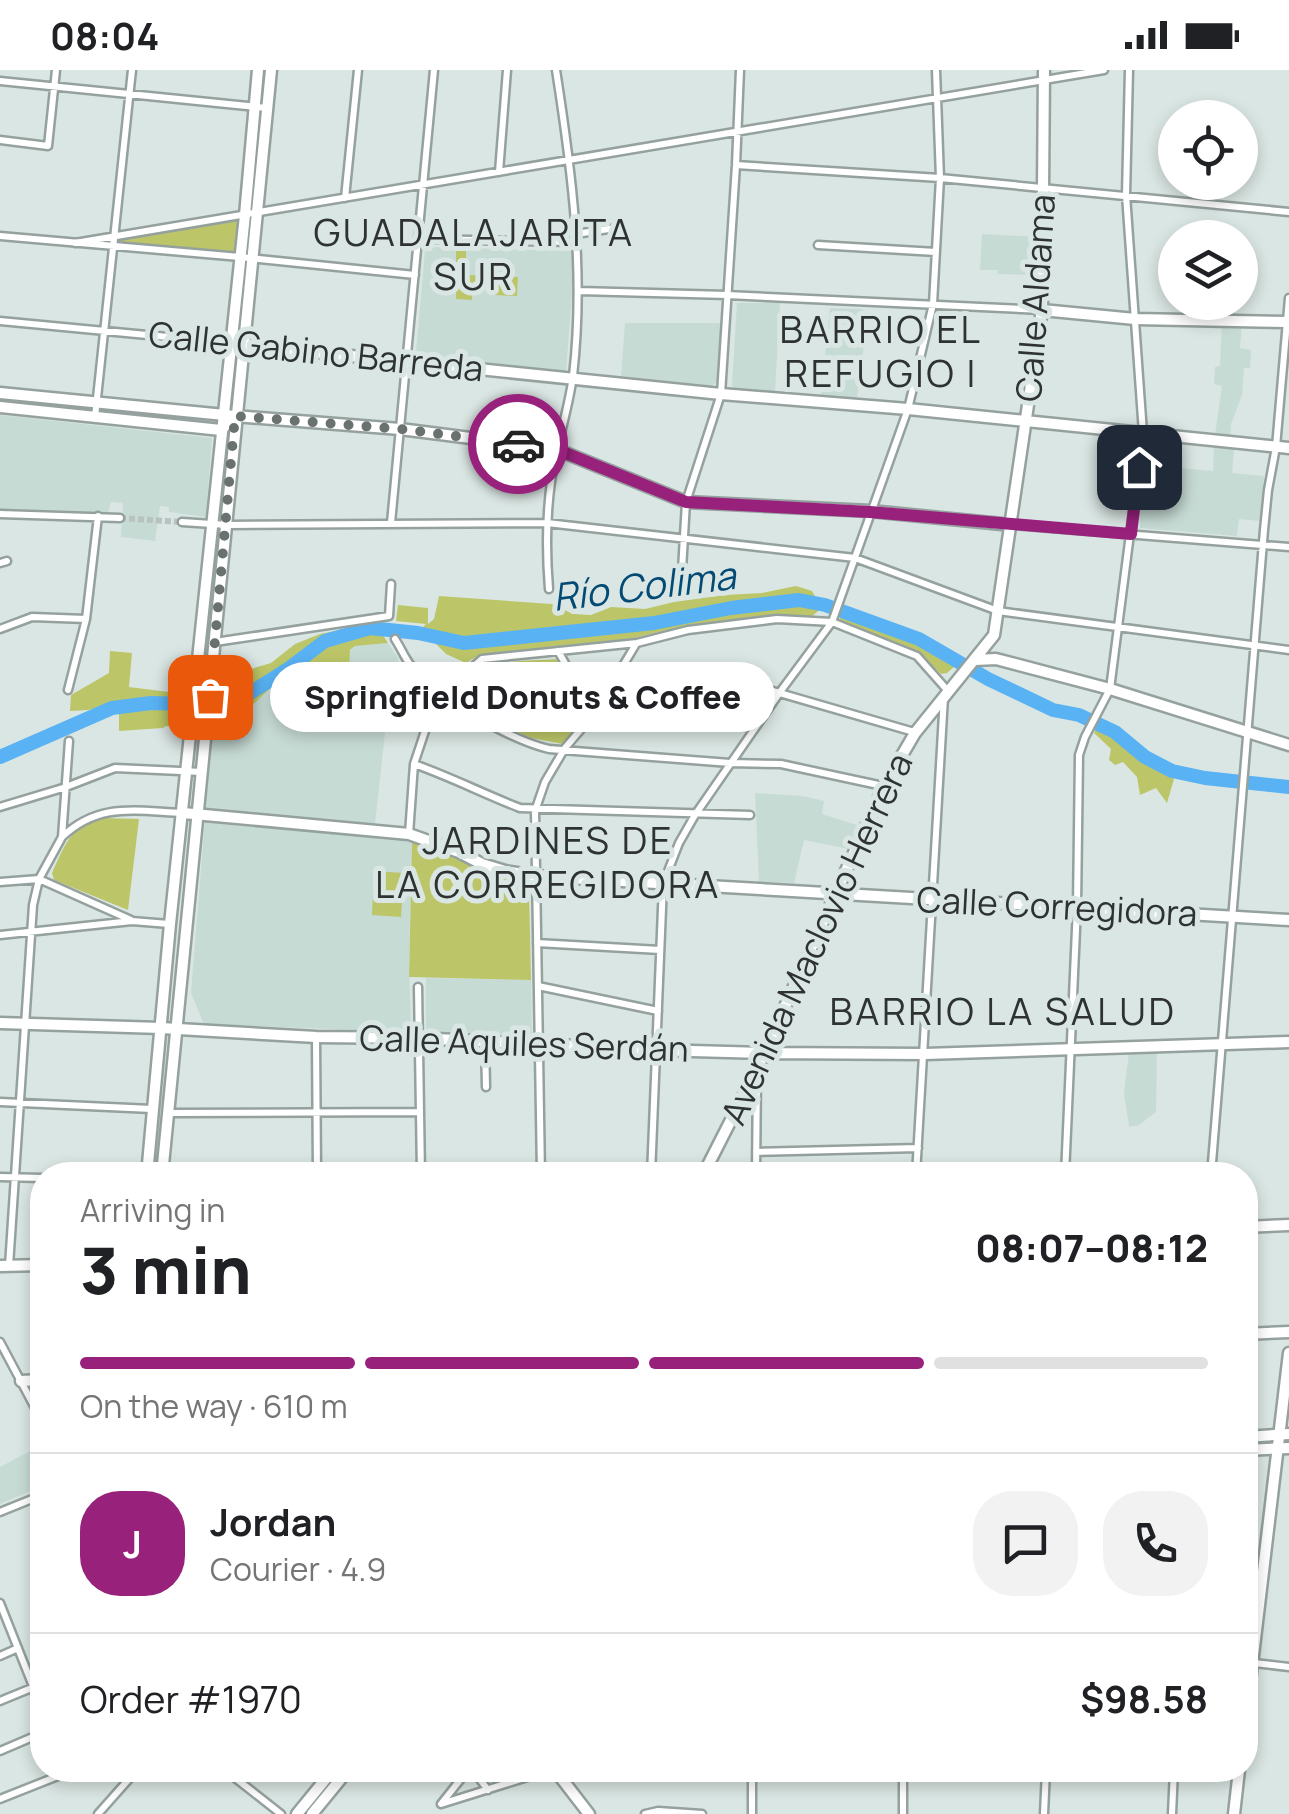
<!DOCTYPE html>
<meta charset="utf-8">
<style>
body{margin:0;font-family:Manrope,sans-serif;background:#f2f2f2;color:#202124;height:100vh;display:flex;flex-direction:column;font-size:38px;white-space:nowrap}
*{box-sizing:border-box;margin:0}
p{font-size:32px;color:#757577}
.icon{flex:none;width:55px;height:55px;fill:none;stroke:currentColor;stroke-width:2;stroke-linecap:round;stroke-linejoin:round}
.map{position:relative;flex:1;overflow:hidden}
.details{position:absolute;left:30px;top:1092px;width:1228px;height:620px;display:flex;flex-direction:column;background:#fff;border-radius:40px;box-shadow:0 5px 15px #0003}
.details>*{flex:none}
.fabs{position:absolute;left:1158px;top:30px;display:grid;gap:20px}
.fabs a{display:grid;place-items:center;width:100px;height:100px;border-radius:50%;background:#fff;box-shadow:0 5px 15px #0003;font-size:50px}
.pin{position:absolute;display:grid;place-items:center;width:85px;height:85px;color:#fff;margin:-42px;border-radius:20px;box-shadow:0 5px 15px #0006}
.courier{position:absolute;display:grid;place-items:center;width:100px;height:100px;margin:-50px;border:8px solid #98217c;border-radius:50%;background:#fff;color:#222;box-shadow:0 2px 12px #0007}
.bubble{position:absolute;height:70px;border-radius:35px;background:#fff;box-shadow:0 5px 15px #0003;font-size:32px;font-weight:800;line-height:70px;text-align:center}
.overview em{font-style:normal;font-weight:800}
.overview div{display:flex;flex-direction:column-reverse}
.overview{display:flex;align-items:center;justify-content:space-between;height:170px;padding:0 50px}
h1{font-size:65px;font-weight:800;line-height:75px}
.bar{display:grid;grid-template-columns:repeat(4,1fr);gap:15px 10px;align-content:center;height:120px;padding:0 50px}
.bar i{height:12px;border-radius:8px;background:#e0e0e0}
.bar .on{background:#98217c}
.bar p{grid-column:span 4}
.line{display:flex;align-items:center;gap:25px;padding:0 50px;border-top:2px solid #e0e0e0}
.line div{flex:1}
.round{display:grid;place-items:center;flex:none;width:105px;height:105px;border-radius:40px;background:#f2f2f2}
.status{display:flex;justify-content:space-between;align-items:center;height:70px;padding:0 50px;background:#fff;direction:ltr}
.status svg{height:28px;fill:currentColor}
.map>svg:first-child{display:block}
.built{fill:#c7dbd5}
.green{fill:#bcc668}
.lines{fill:none;stroke-linecap:round;stroke-linejoin:round}
.river{stroke:#59b2f3;stroke-width:14}
.street-tunnel{stroke:#b8c2c0;stroke-width:6;stroke-dasharray:6 3;stroke-linecap:butt}
.street-casing{stroke:#95a19e;stroke-width:11}
.secondary-casing{stroke:#95a19e;stroke-width:15}
.primary-casing{stroke:#95a19e;stroke-width:15}
.street{stroke:#fff;stroke-width:6}
.secondary{stroke:#fff;stroke-width:10}
.primary{stroke:#fff;stroke-width:10}
.done{stroke:#6a7270;stroke-width:10;stroke-dasharray:0 18}
.route{stroke:#98217c;stroke-width:12}
.labels{text-anchor:middle;stroke-width:10;stroke-linejoin:round;paint-order:stroke}
.street-label{font-size:35px;fill:#2e3332;stroke:#dae6e3}
.neighbourhood-label{font-size:38px;letter-spacing:2.5px;fill:#2e3332;stroke:#dae6e3}
.water-label{font-size:38px;font-style:italic;fill:#034b75;stroke:#dae6e3}
</style>
<div class="status"><b>08:04</b><svg viewBox="0 0 49 12"><path d="M0 12V9h3v3zM5 12V6h3v6zM10 12V3h3v9zM15 12V0h3v12zM26 1h20v11H26zM47 4h2v5h-2z"/></svg></div>
<div class="map">
<svg width="1289" height="1744" viewBox="0 0 1289 1744">
<rect width="100%" height="100%" fill="#dae6e3"/>
<!-- built -->
<path class="built" d="M982,164L1038,167V205L998,204V200H980Z
M429,177L572,181L575,184L566,301L418,285L416,282L425,181Z
M737,233H780L775,322L735,319L732,315Z
M830,238L863,239L865,268L857,328L821,325Z
M625,253H721L717,312L712,316L621,306Z
M1222,253H1242L1240,278L1251,280L1250,298H1244L1242,325L1231,354L1230,367L1215,365L1222,316L1214,314L1215,297L1220,296Z
M0,345L212,368L206,447L169,442V437L160,436L155,471L121,467L123,433L111,432L108,443L0,439Z
M1214,377L1234,379L1232,403L1264,406L1260,451L1239,449L1237,466L1140,458V450L1135,449L1138,419L1178,423L1180,398L1213,401Z
M388,573L398,588L396,617H390L375,754L203,740L212,657L229,656L276,613L347,620L350,581L355,576Z
M755,723L803,726L824,731L822,744L860,756L849,779L804,770L794,813L759,812Z
M205,749L412,771L409,891L411,958L406,962L204,954L191,923Z
M426,908L531,910L532,964H431L426,959Z
M1129,982H1157L1156,1042L1139,1055L1129,1057L1124,1023Z
M42,1375V1416L0,1434V1397Z"/>
<!-- green -->
<path class="green" d="M238,147L234,182L121,175V169Z
M456,177L466,178V205L518,207L517,226L494,225V212H473L472,230L456,229Z
M796,516L812,521L822,538L811,547L781,544L683,556L634,568L479,585L466,593L446,584L421,559L426,554L396,551L398,535L428,538V554L434,549L439,526L552,534L573,544L591,545L611,537L645,539L674,532L725,525L762,523Z
M842,543C852,546 861,554 872,556C879,558 912,568 918,571C920,573 921,576 922,578C935,578 948,586 955,596L947,603L941,604L920,584L839,551Z
M375,553L388,573L355,576L350,580L348,620L276,613L229,657L217,658L220,624L237,616L242,606L251,599L271,593L295,574L320,564Z
M110,581L132,583L129,617L185,624L182,657L166,656L163,658L119,661V633L88,640L70,641L71,625L109,603Z
M556,589L587,642L563,674L531,668L501,655L455,625C468,587 523,592 556,589Z
M1097,657C1125,669 1148,692 1174,709L1167,733L1156,718L1140,725L1137,707L1123,692L1115,695L1109,690L1111,679L1094,663Z
M102,748L139,749L128,840L54,810L52,803C65,775 70,756 102,748Z
M412,771L458,789L490,806L525,814L529,819L531,910L409,907Z
M374,801L404,803L401,847L372,845Z"/>
<g class="lines">
<!-- river -->
<path class="river" d="M0,687L112,638L151,633L231,635L288,599L325,571L370,558L418,563L464,573L654,553L731,538L799,530L825,535L919,569L988,609L1053,640L1079,645L1115,662L1145,687L1172,701L1205,708L1289,717"/>
<!-- street-tunnel -->
<path class="street-tunnel" d="M120,448L182,452"/>
<defs>
<path id="street" d="M0,11L267,38
M0,70L48,76L56,0
M736,95L940,108L1289,142
M499,102L507,0
M345,128L358,0
M576,164L615,158
M0,166L240,187L415,205
M418,169L577,172
M75,173L1104,0
M818,175L936,182
M579,221L727,225L1042,240
M0,251L231,273
M95,347L132,0
M0,444L120,448
M182,452L227,455L547,453L855,488L998,541L1289,580
M391,453L434,0
M1013,455L1289,477
M0,493L7,491
M681,517L686,432L721,324L736,95L740,0
M549,519C546,483 546,448 551,412C556,376 568,342 573,306C585,203 572,102 556,0
M0,559L32,547L86,549
M395,569C401,578 405,589 412,597C436,628 511,670 549,679L730,693L781,694L883,716
M215,572L389,546L391,514
M558,581L594,644L691,614L731,609L914,662
M68,620L86,549L98,446
M414,694C451,707 484,724 520,738L750,745
M0,737L66,717L115,698L202,702
M409,764L414,694L426,658L450,617L482,589L637,573L688,560L777,549L832,552L917,586L948,621
M62,767C99,732 135,741 182,743
M0,812L39,809L131,850
M0,865L132,851L169,854
M537,873L660,880
M538,916L658,941
M418,917L421,1105
M316,967L317,1105
M485,971L486,1017
M0,1032L152,1039
M168,1043L419,1042
M756,1082L918,1078
M541,1105L535,741L545,712L565,678L594,644L636,574
M651,1105L663,814L679,773L695,745L780,622L832,552L908,339L933,234L940,108L936,0
M756,1105L757,1001
M916,1105L944,627
M1065,1105L1077,837L1079,685L1085,667L1110,619L1143,363L1126,125L1129,0
M1211,1105L1264,460L1268,420L1276,377L1289,228
M0,1107L42,1108
M9,1196L33,835L39,809L62,767L69,671
M0,1272L42,1351
M0,1442L42,1425
M42,1470L40,1473L42,1482
M0,1533L42,1639
M0,1586L18,1578
M1245,1592L1289,1597
M0,1631L34,1617
M0,1681L42,1663
M225,1700L281,1744
M468,1700L441,1734L550,1700
M473,1700L488,1720
M563,1709L580,1700
M0,1729L73,1700
M98,1744L137,1700
M645,1744L658,1741L702,1744
M752,1744V1700
M903,1744V1700
M1044,1744L1046,1700
M1172,1744L1174,1700"/>
<path id="secondary" d="M1042,240L1135,249L1289,252
M235,274L721,324L908,339L1289,378
M0,323L235,346L400,359L533,376L558,380L686,432L870,441L1012,455
M0,337L221,360L235,346
M975,590L996,589L1110,619L1289,675
M183,743L409,764L459,782L482,794L505,801L536,806L1289,850
M0,953L161,958L316,967L417,968L656,980L764,983L925,984L1289,972
M703,1105L757,999L884,716L915,663L994,565L1042,240L1044,0
M1245,1157L1289,1155
M0,1196L42,1195
M1245,1264L1289,1262
M21,1311L42,1310
M1245,1653L1289,1283
M555,1700L589,1744
M297,1744L333,1700
M312,1744L348,1700
M1234,1744L1239,1700"/>
<path id="primary" d="M147,1105L170,854L245,145L258,0
M162,1105L271,0
M1245,1367L1289,1364
M1245,1380L1289,1378"/>
</defs>
<!-- street casing -->
<use href="#street" class="street-casing"/>
<!-- secondary casing -->
<use href="#secondary" class="secondary-casing"/>
<!-- primary casing -->
<use href="#primary" class="primary-casing"/>
<!-- street -->
<use href="#street" class="street"/>
<!-- secondary -->
<use href="#secondary" class="secondary"/>
<!-- primary -->
<use href="#primary" class="primary"/>
</g>
<g class="lines">
<!-- done -->
<path class="done" d="M210,627L235,346L400,359L518,374"/>
<!-- route -->
<path class="route" d="M518,374L558,380L686,432L870,442L1131,464L1139,397"/>
</g>
<g class="labels">
<!-- street labels -->
<g class="street-label">
<text transform="translate(1036 228) rotate(-86)" y="12">Calle Aldama</text>
<text transform="translate(316 282) rotate(6)" y="12">Calle Gabino Barreda</text>
<text transform="translate(1057 837) rotate(3)" y="12">Calle Corregidora</text>
<text transform="translate(817 869) rotate(-65)" y="12">Avenida Maclovio Herrera</text>
<text transform="translate(524 974) rotate(2)" y="12">Calle Aquiles Serdán</text>
</g>
<!-- neighbourhood labels -->
<g class="neighbourhood-label">
<text x="474" y="176">GUADALAJARITA<tspan x="474" dy="44">SUR</tspan></text>
<text x="881" y="273">BARRIO EL<tspan x="881" dy="44">REFUGIO I</tspan></text>
<text x="548" y="784">JARDINES DE<tspan x="548" dy="44">LA CORREGIDORA</tspan></text>
<text x="1003" y="955">BARRIO LA SALUD</text>
</g>
<!-- water labels -->
<g class="water-label">
<text transform="translate(644 517) rotate(-7)" y="13">Río Colima</text>
</g>
</g>
</svg>
<div class="fabs">
<a><svg class="icon" aria-label="locate" viewBox="0 0 24 24"><circle cx="12" cy="12" r="6"/><path d="M12 2v4M12 18v4M2 12h4M18 12h4"/></svg></a>
<a><svg class="icon" aria-label="layers" viewBox="0 0 24 24"><path d="M12 4l9 5-9 5-9-5zM3 14l9 5 9-5"/></svg></a>
</div>
<div class="pin" style="left:210px;top:627px;background:#ea580c"><svg class="icon" aria-label="bag" viewBox="0 0 24 24"><path d="M5 8h14l-1 12H6zM9 8a3 3 0 0 1 6 0"/></svg></div>
<div class="pin" style="left:1139px;top:397px;background:#1f2937"><svg class="icon" aria-label="home" viewBox="0 0 24 24"><path d="M3 11l9-7 9 7M6 9v11h12V9"/></svg></div>
<div class="courier" style="left:518px;top:374px"><svg class="icon" aria-label="car" viewBox="0 0 24 24"><path d="M5 17H2v-5l4-1 3-4h7l3 4 3 1v5h-3M9 17h6M6 11h13"/><circle cx="7" cy="17" r="2"/><circle cx="17" cy="17" r="2"/></svg></div>
<div class="bubble" style="left:270px;top:592px;width:505px">Springfield Donuts &amp; Coffee</div>
<section class="details">
<div class="overview"><div><h1>3 min</h1><p>Arriving in</p></div><em>08:07–08:12</em></div>
<div class="bar"><i class="on"></i><i class="on"></i><i class="on"></i><i></i><p>On the way · 610 m</p></div>
<div class="line" style="height:180px"><b class="round" style="background:#98217c;color:#fff">J</b><div><b>Jordan</b><p>Courier · 4.9</p></div><a class="round"><svg class="icon" aria-label="chat" viewBox="0 0 24 24"><path d="M4 5h16v11H9l-5 4z"/></svg></a><a class="round"><svg class="icon" aria-label="phone" viewBox="0 0 24 24"><path d="M5 4h4l2 5-3 2q2 4 5 5l2-3 5 2v4C11 20 4 13 5 4z"/></svg></a></div>
<div class="line" style="height:130px"><div>Order #1970</div><b>$98.58</b></div>
</section>
</div>
